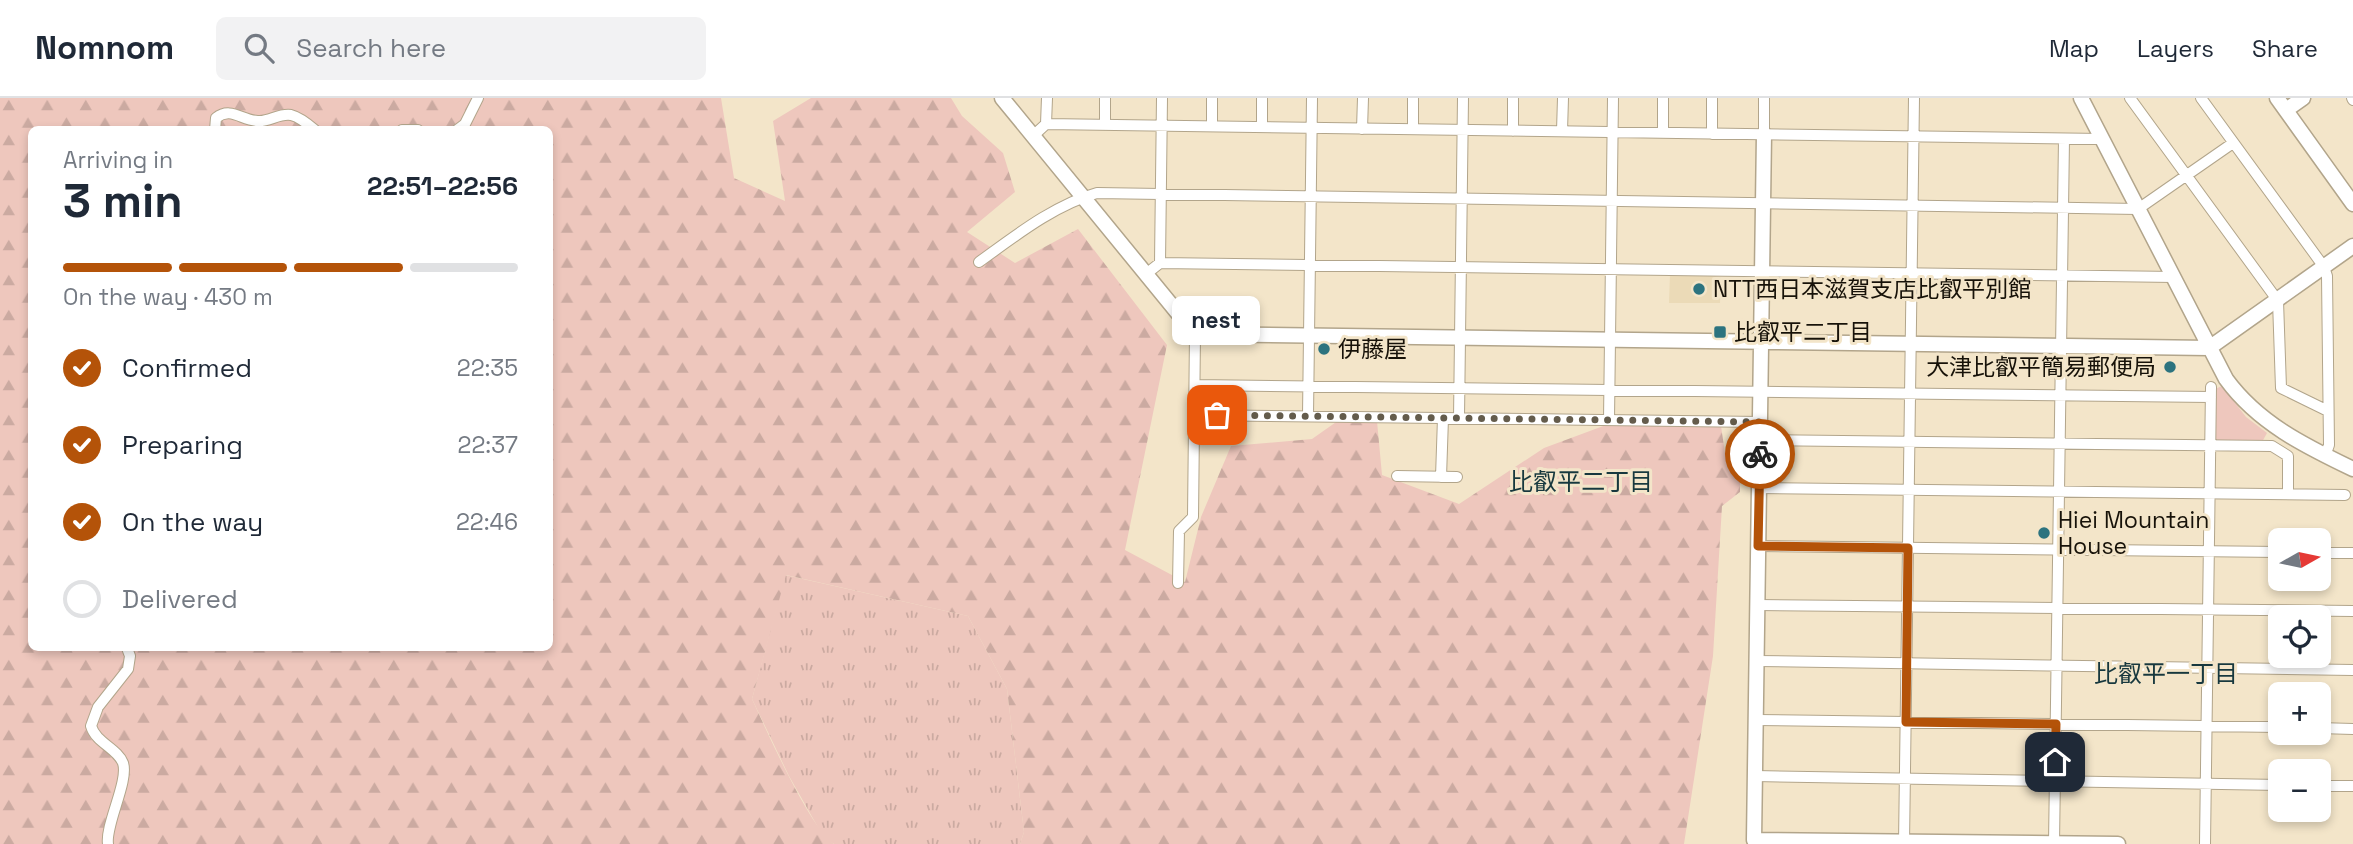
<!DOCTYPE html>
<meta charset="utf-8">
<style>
body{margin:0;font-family:"Space Grotesk","Noto Sans JP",sans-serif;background:#f2f2f3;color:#1f2937;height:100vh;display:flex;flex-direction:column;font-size:26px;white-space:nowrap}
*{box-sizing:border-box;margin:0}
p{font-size:23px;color:#747a83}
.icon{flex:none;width:38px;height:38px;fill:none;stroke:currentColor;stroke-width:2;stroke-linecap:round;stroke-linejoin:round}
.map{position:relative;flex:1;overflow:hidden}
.sheet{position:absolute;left:28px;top:28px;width:525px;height:525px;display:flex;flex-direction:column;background:#fff;border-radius:10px;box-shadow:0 4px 10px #0003}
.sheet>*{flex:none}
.needle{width:46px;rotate:81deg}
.controls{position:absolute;left:2268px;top:430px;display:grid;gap:14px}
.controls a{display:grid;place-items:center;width:63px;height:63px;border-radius:10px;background:#fff;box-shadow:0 4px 10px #0003;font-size:35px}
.pin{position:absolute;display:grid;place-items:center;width:60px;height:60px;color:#fff;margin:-30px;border-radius:14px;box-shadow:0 4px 10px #0006}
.courier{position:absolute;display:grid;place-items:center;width:70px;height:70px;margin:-35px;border:5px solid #b45309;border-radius:50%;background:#fff;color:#222;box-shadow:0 2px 9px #0007}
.bubble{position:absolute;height:49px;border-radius:10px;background:#fff;box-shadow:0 4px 10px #0003;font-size:23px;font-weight:800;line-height:49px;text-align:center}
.summary em{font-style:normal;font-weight:800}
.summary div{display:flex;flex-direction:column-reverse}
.summary{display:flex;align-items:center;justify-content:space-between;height:119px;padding:0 35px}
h1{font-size:46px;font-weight:800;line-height:52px}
.bar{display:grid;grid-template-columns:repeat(4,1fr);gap:10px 7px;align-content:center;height:84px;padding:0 35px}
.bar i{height:9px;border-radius:5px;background:#e0e1e3}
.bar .on{background:#b45309}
.bar p{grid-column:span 4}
ol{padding:0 35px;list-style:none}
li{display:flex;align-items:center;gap:21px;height:77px}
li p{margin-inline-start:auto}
li .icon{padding:7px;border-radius:50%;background:#b45309;color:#fff;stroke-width:4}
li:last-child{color:#747a83}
li i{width:38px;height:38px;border:4px solid #e0e1e3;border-radius:50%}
header{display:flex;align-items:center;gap:42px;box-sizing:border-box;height:98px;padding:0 35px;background:#fff;border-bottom:2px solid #e0e1e3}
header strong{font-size:33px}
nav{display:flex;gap:38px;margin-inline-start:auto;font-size:24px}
.search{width:490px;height:63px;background:#f2f2f3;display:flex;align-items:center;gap:18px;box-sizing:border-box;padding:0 24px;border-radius:10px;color:#747a83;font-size:26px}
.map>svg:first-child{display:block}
.built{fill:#ebdab7}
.grass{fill:url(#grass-tufts)}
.forest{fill:url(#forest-firs);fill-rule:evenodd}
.green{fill:#eec7bd}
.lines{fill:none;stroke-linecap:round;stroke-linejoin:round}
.street-casing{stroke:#b2a58b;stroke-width:12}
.secondary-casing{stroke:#b2a58b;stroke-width:17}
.street{stroke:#fff;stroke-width:10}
.secondary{stroke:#fff;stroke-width:14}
.done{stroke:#645c4c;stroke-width:7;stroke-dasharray:0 12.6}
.route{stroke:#b45309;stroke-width:9}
.poi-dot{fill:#2c737f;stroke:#f3e5c9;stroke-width:2.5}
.labels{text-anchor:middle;stroke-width:6;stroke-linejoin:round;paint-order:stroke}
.poi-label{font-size:23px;fill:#171209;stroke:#f3e5c9;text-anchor:start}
.neighbourhood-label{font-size:24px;fill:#17383e;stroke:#f3e5c9}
</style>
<header>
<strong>Nomnom</strong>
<div class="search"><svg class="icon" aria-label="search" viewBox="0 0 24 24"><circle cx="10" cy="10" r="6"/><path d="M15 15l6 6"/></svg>Search here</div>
<nav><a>Map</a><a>Layers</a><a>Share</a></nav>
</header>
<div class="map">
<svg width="2353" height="746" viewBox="0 0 2353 746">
<defs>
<pattern id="grass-tufts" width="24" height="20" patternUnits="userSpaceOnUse" patternTransform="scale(1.75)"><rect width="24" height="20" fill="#eec7bd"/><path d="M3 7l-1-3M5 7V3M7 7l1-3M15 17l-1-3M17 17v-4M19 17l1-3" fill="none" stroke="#cbaaa1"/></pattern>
<pattern id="forest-firs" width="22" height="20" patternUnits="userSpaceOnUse" patternTransform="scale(1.75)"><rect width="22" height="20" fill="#eec7bd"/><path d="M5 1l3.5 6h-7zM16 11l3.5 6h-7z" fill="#cbaaa1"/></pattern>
</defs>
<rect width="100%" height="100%" fill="#f3e5c9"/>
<!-- built -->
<path class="built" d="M1670,176L1713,177L1721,180L1720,205H1669Z"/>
<!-- grass -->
<path class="grass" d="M785,477L968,518L1007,591L1024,734L1020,746H834L824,740L789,678L752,601Z"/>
<!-- forest -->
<path class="forest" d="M0,0H721L734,80L785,103L773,23L811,0H951L962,18L1003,55L1015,94L967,134L1015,165L1078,131L1167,247L1125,452L1185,484L1201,419L1231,348L1312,341L1339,322L1377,323L1382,377L1459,406L1544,350L1606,327L1721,328L1725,355L1740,371V394L1722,408L1713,558L1684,746H1020L1024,734L1007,591L968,518L786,477L752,601C767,633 809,729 834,746H0ZM32,32H550V550H32Z"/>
<!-- green -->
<path class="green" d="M2222,288L2246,319L2267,335L2262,344H2215V291Z"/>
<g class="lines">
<defs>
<path id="street" d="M2130,0L2278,203L2281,290L2328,313
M2201,0L2324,169L2327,178L2329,347L2325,358
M2352,0L2353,2
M1046,26L1047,0
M1105,27V0
M1212,28V0
M1262,29V0
M1362,31L1363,0
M1413,31V0
M215,32L216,20C231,8 242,23 258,23C269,24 279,15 291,17C299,19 308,26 315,32
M402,32H418
M457,32L465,26L478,0
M1513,33V0
M1562,33L1563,0
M1663,35V0
M1712,36V0
M1764,36V0
M1033,38L1046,26L2102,41
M979,164C1015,138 1054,107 1097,95L2138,111L2233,45
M1160,165L1162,0
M1146,176L1160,165L2174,179
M1195,287L2211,299
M1194,317L1760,324
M1308,318L1312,0
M1459,320L1463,0
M1609,322L1613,0
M1760,342L2272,348L2288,358V396
M1397,378L1457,379
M1441,379L1443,320
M1759,390L2345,397
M1758,448L2280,454
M2319,455H2353
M1178,485L1179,433L1193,419L1195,236
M1757,507L2353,513
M1757,563L2353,572
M1756,622L2280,629
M2319,630L2353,631
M1755,678L2280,687
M2319,688H2353
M108,746C105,727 129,683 123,665C117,650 96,645 91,628L98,609L128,571L130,558L127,550
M1904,746L1914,0
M2054,746L2064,41
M2205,746L2211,289"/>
<path id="secondary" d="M1002,0L1195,236L2209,250L2353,148
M2081,0L2226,281C2258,325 2305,348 2353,371
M2277,0L2353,106
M2286,12L2303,0
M1764,36L1754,742L2118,746"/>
</defs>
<!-- street casing -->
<use href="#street" class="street-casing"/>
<!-- secondary casing -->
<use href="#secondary" class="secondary-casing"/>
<!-- street -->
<use href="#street" class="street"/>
<!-- secondary -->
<use href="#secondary" class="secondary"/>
</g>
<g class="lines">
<!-- done -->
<path class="done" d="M1217,317L1760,324V356"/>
<!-- route -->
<path class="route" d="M1760,356L1758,448L1908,450L1906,624L2056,626L2055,664"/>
</g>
<!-- markers -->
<g class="poi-dot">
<circle cx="1699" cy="191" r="7"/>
<rect x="1713" y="227" width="14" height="14" rx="3.5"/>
<circle cx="1324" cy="251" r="7"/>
<circle cx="2170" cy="269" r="7"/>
<circle cx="2044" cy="435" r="7"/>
</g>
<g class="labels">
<!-- poi labels -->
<g class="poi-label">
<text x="1713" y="199">NTT西日本滋賀支店比叡平別館</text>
<text x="1734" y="242">比叡平二丁目</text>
<text x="1338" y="259">伊藤屋</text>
<text x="2156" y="277" text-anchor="end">大津比叡平簡易郵便局</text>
<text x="2058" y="430">Hiei Mountain<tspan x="2058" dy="26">House</tspan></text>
</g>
<!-- neighbourhood labels -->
<g class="neighbourhood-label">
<text x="1581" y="392">比叡平二丁目</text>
<text x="2166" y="584">比叡平一丁目</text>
</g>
</g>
</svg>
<div class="controls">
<a><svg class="needle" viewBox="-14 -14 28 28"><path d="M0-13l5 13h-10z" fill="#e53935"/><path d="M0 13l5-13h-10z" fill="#747a83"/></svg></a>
<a><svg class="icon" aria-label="locate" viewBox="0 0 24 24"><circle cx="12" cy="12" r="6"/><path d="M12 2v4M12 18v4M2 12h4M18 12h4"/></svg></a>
<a>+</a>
<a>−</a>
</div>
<div class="pin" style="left:1217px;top:317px;background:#ea580c"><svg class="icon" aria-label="bag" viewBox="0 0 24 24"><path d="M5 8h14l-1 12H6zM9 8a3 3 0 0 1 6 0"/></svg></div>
<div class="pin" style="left:2055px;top:664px;background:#1f2937"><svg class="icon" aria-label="home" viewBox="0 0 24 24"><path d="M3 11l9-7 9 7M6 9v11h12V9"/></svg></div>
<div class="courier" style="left:1760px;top:356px"><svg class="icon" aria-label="bike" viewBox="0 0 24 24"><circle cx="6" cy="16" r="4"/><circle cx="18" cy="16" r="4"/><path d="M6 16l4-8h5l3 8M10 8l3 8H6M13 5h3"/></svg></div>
<div class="bubble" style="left:1172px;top:198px;width:88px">nest</div>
<section class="sheet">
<div class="summary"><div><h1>3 min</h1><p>Arriving in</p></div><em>22:51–22:56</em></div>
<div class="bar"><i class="on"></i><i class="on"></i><i class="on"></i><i></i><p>On the way · 430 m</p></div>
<ol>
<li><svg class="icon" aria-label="check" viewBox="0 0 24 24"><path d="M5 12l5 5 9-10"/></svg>Confirmed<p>22:35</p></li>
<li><svg class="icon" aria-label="check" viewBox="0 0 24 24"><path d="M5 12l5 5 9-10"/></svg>Preparing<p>22:37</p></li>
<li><svg class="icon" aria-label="check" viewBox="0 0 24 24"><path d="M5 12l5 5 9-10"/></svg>On the way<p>22:46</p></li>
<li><i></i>Delivered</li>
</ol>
</section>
</div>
